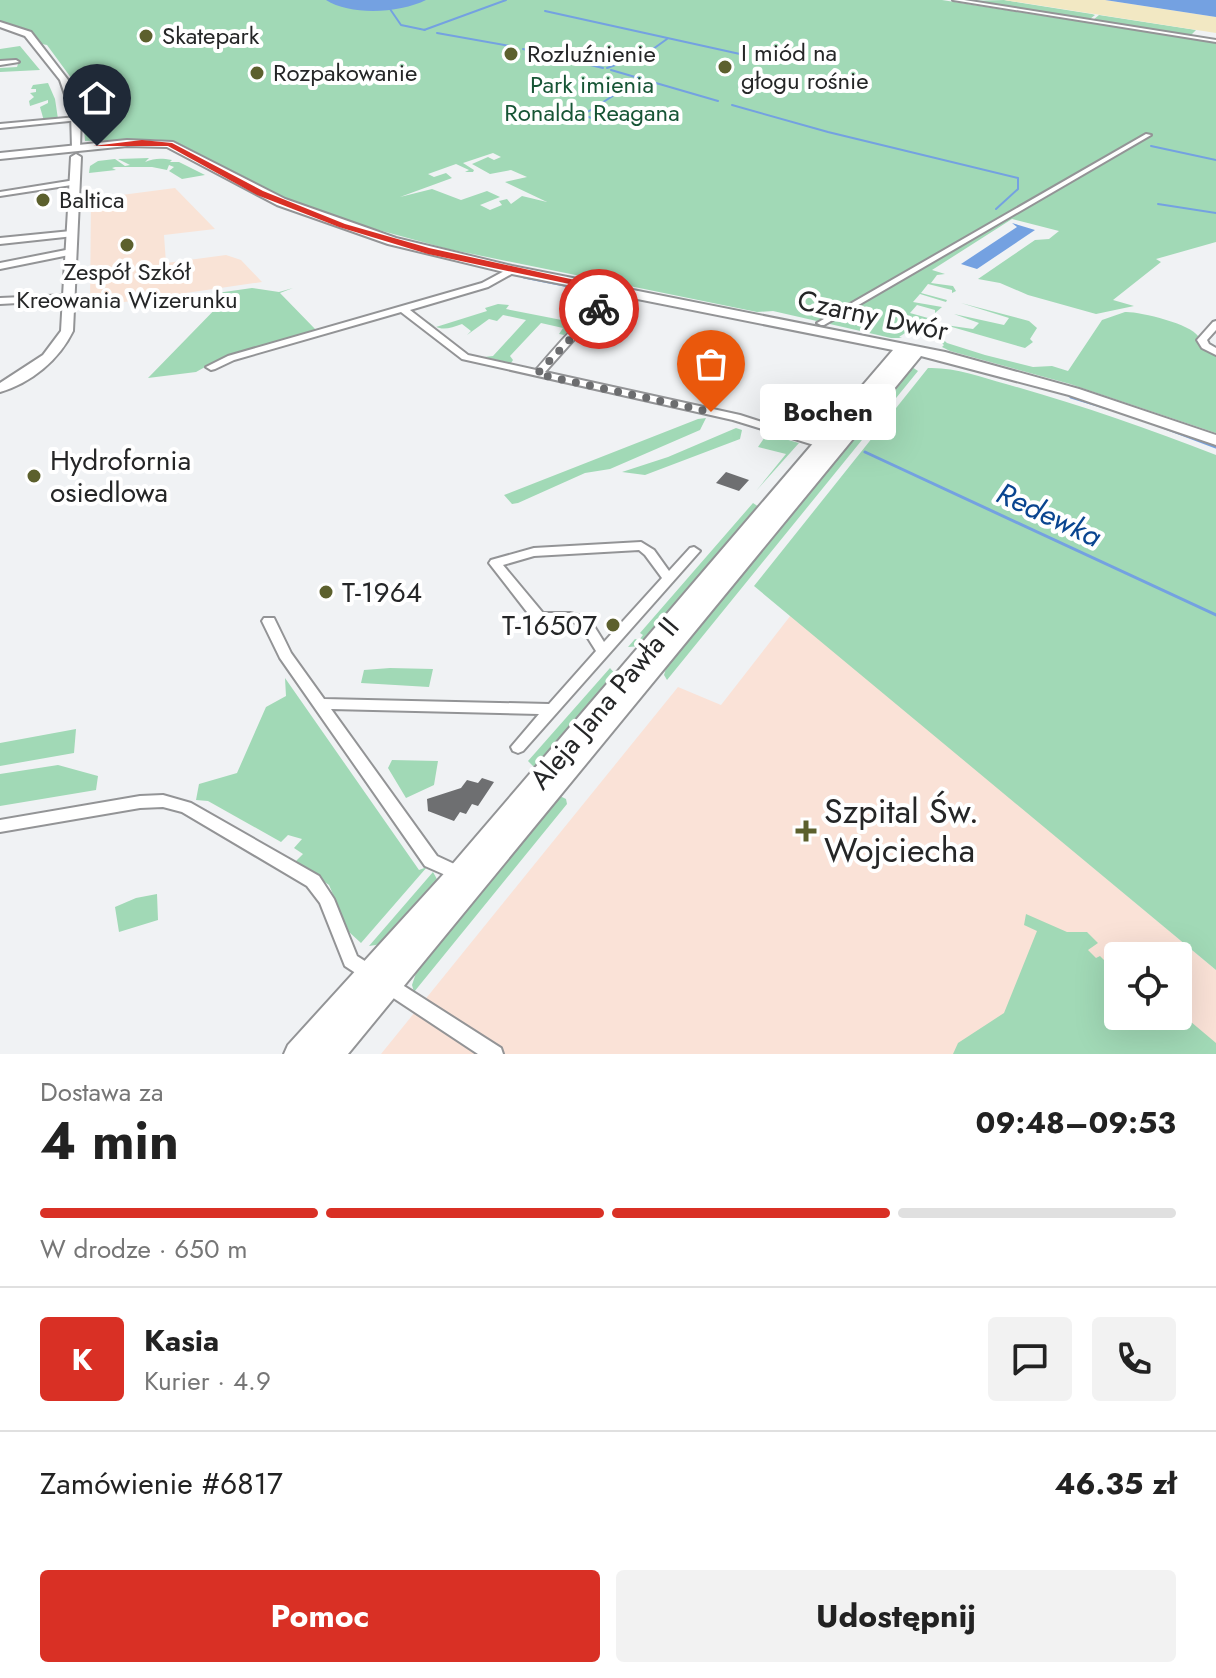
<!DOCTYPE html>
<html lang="pl">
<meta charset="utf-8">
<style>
body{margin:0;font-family:Jost,sans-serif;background:#f2f2f2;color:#222;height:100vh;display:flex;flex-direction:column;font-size:30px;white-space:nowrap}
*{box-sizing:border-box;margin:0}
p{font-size:26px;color:#767676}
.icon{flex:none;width:44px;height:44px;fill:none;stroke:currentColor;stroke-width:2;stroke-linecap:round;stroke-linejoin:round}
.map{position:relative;height:1054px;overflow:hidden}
.panel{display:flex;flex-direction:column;background:#fff;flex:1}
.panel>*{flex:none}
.controls{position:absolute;left:1104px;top:942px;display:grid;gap:16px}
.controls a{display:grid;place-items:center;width:88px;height:88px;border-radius:8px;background:#fff;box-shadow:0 8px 32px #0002;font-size:40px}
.pin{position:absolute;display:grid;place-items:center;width:68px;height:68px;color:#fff;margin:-82px -34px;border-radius:50% 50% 50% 0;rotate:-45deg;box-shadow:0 0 8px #0007}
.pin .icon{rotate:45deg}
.courier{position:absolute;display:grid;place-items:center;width:80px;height:80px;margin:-40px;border:6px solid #d93025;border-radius:50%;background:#fff;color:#222;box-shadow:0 2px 10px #0007}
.bubble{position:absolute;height:56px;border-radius:8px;background:#fff;box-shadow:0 8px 32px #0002;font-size:26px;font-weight:700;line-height:56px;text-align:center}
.summary em{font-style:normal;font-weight:700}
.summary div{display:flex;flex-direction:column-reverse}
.summary{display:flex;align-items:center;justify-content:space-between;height:136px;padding:0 40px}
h1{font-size:52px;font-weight:700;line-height:60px}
.bar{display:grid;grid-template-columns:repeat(4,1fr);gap:12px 8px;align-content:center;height:96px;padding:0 40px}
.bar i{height:10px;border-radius:6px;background:#e0e0e0}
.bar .current{background:#d93025}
.bar p{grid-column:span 4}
.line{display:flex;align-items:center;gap:20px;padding:0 40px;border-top:2px solid #e0e0e0}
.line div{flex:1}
.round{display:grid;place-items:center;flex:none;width:84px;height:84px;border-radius:8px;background:#f2f2f2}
.cta{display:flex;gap:16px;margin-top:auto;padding:16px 40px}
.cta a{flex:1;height:92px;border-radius:8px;background:#d93025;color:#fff;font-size:32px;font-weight:700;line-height:92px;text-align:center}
.cta a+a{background:#f2f2f2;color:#222}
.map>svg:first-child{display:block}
.education{fill:#f9e3d6}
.medical{fill:#fae2d7;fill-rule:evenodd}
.green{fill:#a1d9b6;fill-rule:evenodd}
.sand{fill:#f2e8c3}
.water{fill:#74a1e1}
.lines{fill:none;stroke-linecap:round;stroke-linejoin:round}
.stream-far1{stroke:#74a1e1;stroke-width:2}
.stream{stroke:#74a1e1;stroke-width:3}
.building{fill:#6e6f71}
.pedestrian-casing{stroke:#939496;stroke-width:4}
.minor-casing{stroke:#939496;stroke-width:4}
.tertiary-casing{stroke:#939496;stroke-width:4}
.secondary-casing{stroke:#939496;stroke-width:4}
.pedestrian{fill:#fff;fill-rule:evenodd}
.minor{fill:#fff;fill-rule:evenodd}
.tertiary{fill:#fff;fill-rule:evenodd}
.secondary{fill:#fff;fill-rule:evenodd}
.route{fill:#d93025}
.done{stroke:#6c6d6f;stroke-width:8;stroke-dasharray:0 14.4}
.poi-dot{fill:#5c602d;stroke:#fff;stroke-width:3}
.labels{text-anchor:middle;stroke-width:8;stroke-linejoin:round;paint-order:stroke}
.far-poi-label{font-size:24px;fill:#252627;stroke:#fff;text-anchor:start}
.far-park-label{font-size:24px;fill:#175536;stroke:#fff}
.street-label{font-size:28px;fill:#252627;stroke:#fff}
.poi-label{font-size:28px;fill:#252627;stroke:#fff;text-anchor:start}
.water-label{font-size:30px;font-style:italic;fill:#0a4590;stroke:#fff}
.near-poi-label{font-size:34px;fill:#252627;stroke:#fff;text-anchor:start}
</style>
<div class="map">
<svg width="1216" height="1054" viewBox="0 0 1216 1054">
<rect width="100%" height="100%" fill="#f0f2f4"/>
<!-- education -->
<path class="education" d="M175,188L215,229L164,235L166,263L226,255L241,260L262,282L90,307L91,199Z"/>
<!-- medical -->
<path class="medical" d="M791,615L1216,970V1054H381L678,687L721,705ZM1118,956H1178V1016H1118Z"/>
<!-- green -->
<path class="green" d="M0,0H942L1216,43V242L1156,259L1161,262L1113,300L1134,306L1096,314L1028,295L1000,283L978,279L1035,240L1049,239L1059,231L1012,219L932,270L945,274L937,275L931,283L953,286L956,291L952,293V290L928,284L921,293L947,300L946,302L920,294L913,302L942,307L935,313V310L917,305L910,313L928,318L899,337L902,338H891L773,311L757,312L448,249L364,226L286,198L174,141L148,139L85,141L83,114L76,93L80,90L47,45L42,44L26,29L0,23ZM493,153L501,157L494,160L488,157L472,164L490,174L511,170L527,177L505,182L547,202L522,196L511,204L507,199L499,201L502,205L490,210L480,205L500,197L487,191L461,200L432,189L400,197L452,178L446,173L434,177L428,174L456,164L469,170L465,172H473L474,170L463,163Z
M1004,0L1092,14L1095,15L1090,19L965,1Z
M1099,15L1196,30L1190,36L1093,20Z
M20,46L40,70L0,72V68L17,67L18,64H12L18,62L16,59L0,62V49Z
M48,83L55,99L58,119L44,121L40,107L48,103V100L30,106L29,101L34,97L30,93L36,92V89H31L33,85Z
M149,158L145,162C155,158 161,158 172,160L170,162H179L205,175L182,179L169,171L174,167L169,165L167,170L152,167H115L112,168L116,170L89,173L90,166L98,161L115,159L125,166L130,165L118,159Z
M252,288L279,292L293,288L280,293L316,330L223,357L196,372L148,378L226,298L211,296L201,302L210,294Z
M961,303L1029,321L1037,328L1030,339L1033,342L1025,348L945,325L973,329L979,323L954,314L1004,325L1009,318Z
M498,304L509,305L506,309L572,322L586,311L564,335L559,334L563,328L541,323L510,356L513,360L511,363L484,357L493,356L526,320L503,315L497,321L489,319L467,335L471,331L462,324C448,329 439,332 427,321L436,327L487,311L485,308Z
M1125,312C1138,311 1191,324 1198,336C1200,340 1199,344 1202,348L1216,354V433L1070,384L950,351L942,347L944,345L938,340V335L947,343L985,355L1033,367L1052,366L1068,371L1102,320Z
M912,367L918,371L667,680L664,675L667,665Z
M928,368C954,367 981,377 1006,384C1077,404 1147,428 1216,455V970L754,586Z
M706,418L700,430L610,469L585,473L518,503L512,504L504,495L698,419Z
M736,428L742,430L740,439L645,475L622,472L668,457Z
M767,434L799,443L756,491L786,454L758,447Z
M753,503L759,507L642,646L628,647L635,639L639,640L643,635L640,633Z
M390,668L433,669L429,687L361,683L364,670Z
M610,668L616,675L536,769L528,761Z
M285,678L419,870L427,867L361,943L349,932L329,885L295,862L303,854L294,848L302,839L288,835L281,842L208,801L196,800L199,784L237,773L266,707L286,696Z
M76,729L74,753L0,766V743Z
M392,760L438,761L434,785L406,798L388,768Z
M58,765L98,776L96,790L0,806V774Z
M560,796L566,799L567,804L414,992L412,985L417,970Z
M433,872L438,881L382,944L369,946Z
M157,894L158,920L119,932L115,907L136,898Z
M1026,914L1067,932H1087L1098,943L1088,950L1096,958L1100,956L1108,964L1115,959L1118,961V1016H1178V1011L1216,1043V1054H953L958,1043L1004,1013L1037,931L1024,925Z"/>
<!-- sand -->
<path class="sand" d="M1004,0H1105L1216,17V33Z"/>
<!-- water -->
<path class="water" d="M326,0H426C400,13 351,16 326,0Z
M1105,0H1216V17Z
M1012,223L1035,230L977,269L961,264L1017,227Z"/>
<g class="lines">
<!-- stream-far1 -->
<path class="stream-far1" d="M390,9L401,25L425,30
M545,11L740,54
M424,30L506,0
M437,33L515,47
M523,49L603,68
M607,68L646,54L667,39
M611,70L718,101
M732,105L828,132L1018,178V189L996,209
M586,113L630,85
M583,115L597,120
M1151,146L1216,160
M1158,204L1216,213
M524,277L529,278"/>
<!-- stream -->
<path class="stream" d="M524,277L594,291
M638,299L685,308
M1071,397L1117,411
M1155,424L1216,447
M865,452L1216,615"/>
</g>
<!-- building -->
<path class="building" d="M726,472L749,480L739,491L716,483Z
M482,778L494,782L478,806L472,804L466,814L460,812L454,821L428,811L427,799L461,788L467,780L478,783Z"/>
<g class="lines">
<defs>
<path id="pedestrian" d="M953,0H964L1216,40V42Z
M1146,134L1151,135L824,325H821L817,323Z"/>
<path id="minor" d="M0,61L16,60L19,62L0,65Z
M77,117L79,118V120L0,128V124Z
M75,180H78V184L0,196V192Z
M71,231L75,234L74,236L0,244V238Z
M71,249L75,252L74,254L0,269V263Z
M512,267L515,268V272L488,287L410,310L468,355L536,370C551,353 604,289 623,289V293L596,315L545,372L740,415L831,444L832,446L827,449L733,420L462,359L401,312L234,360L215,369L211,370L206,367L228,356L482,283Z
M69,295L72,296V300L0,304V298Z
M1216,321V330L1207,340L1209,344L1216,348V355L1202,348L1197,340L1213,322Z
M641,542L654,550L669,571L690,548L694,547L700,551L523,751L518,753L513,751L511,747L539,714L331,709L437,856L465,869L467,874L465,879L459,881L425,866L280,658L262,621L264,618H274L291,653L324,699L549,704L596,651L579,624L570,621H534L489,563L491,560L534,548ZM639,550L645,555L662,578L604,642L589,618L570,613H543L503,565L534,556Z
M163,795L191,803L319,876L334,899L357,956L501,1048L503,1054H478L345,966L320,903L307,886L182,812L163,807L140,808L0,832V820L140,796Z"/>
<path id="tertiary" d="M0,22L31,32L68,80L81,112L80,150L72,148L71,112L60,80L25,36L0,27Z
M76,154L81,157L73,331C59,360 31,383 0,392V383L43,355L61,331L71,157Z"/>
<path id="secondary" d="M127,140L173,142L285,199L396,238L512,266L945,352L1079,389L1216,435V445L1069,395L921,356L348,1054H284L288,1045L450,867L893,350L512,274L388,244L277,205L167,147L127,146L0,159V153Z"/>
</defs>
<!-- pedestrian casing -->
<use href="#pedestrian" class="pedestrian-casing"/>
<!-- minor casing -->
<use href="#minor" class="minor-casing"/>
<!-- tertiary casing -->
<use href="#tertiary" class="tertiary-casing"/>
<!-- secondary casing -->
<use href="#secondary" class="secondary-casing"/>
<!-- pedestrian -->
<use href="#pedestrian" class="pedestrian"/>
<!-- minor -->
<use href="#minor" class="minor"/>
<!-- tertiary -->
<use href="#tertiary" class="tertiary"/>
<!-- secondary -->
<use href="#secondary" class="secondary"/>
</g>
<!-- route -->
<path class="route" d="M142,140L172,143L263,191L345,224L429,248L625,291L603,311H595V307L612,293L428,254L339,227L257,195L168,146H93Z"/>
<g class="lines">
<!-- done -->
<path class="done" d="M599,309L537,374L711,412"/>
</g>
<!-- markers -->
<g class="poi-dot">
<circle cx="146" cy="36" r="8"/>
<circle cx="511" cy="54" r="8"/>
<circle cx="725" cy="67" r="8"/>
<circle cx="257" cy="73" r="8"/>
<circle cx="43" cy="200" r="8"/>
<circle cx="127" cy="245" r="8"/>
<circle cx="34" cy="476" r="8"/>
<circle cx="326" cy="592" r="8"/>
<circle cx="613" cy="625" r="8"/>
<path d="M802 819h8v8h8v8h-8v8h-8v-8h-8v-8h8z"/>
</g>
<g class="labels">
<!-- far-poi labels -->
<g class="far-poi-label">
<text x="162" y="44">Skatepark</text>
<text x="741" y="61">I miód na<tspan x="741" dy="28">głogu rośnie</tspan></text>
<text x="527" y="62">Rozluźnienie</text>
<text x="273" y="81">Rozpakowanie</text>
<text x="59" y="208">Baltica</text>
<text x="127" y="280" text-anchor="middle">Zespół Szkół<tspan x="127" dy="28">Kreowania Wizerunku</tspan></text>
</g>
<!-- far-park labels -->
<g class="far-park-label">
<text x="592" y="93">Park imienia<tspan x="592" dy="28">Ronalda Reagana</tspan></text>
</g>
<!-- street labels -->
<g class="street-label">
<text transform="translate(873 315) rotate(12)" y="10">Czarny Dwór</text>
<text transform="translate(604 703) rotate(-50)" y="10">Aleja Jana Pawła II</text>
</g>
<!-- poi labels -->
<g class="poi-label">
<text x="50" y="470">Hydrofornia<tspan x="50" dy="32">osiedlowa</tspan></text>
<text x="342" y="602">T-1964</text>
<text x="597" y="635" text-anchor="end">T-16507</text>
</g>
<!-- water labels -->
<g class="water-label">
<text transform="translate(1049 515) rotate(25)" y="10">Redewka</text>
</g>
<!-- near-poi labels -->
<g class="near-poi-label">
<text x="824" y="823">Szpital Św.<tspan x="824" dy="39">Wojciecha</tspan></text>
</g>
</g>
</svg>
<div class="controls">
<a><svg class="icon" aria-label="locate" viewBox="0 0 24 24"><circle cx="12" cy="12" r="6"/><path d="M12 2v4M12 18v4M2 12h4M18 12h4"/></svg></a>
</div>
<div class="pin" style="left:711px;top:412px;background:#ea580c"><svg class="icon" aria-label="bag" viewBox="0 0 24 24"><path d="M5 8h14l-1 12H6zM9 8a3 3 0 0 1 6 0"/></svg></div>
<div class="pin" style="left:97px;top:146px;background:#1f2937"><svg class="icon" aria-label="home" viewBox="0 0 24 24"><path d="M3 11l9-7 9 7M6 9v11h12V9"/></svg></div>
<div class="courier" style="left:599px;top:309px"><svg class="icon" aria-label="bike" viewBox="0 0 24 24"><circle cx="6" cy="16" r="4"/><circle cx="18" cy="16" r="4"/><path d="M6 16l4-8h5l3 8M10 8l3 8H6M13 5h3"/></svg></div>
<div class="bubble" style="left:760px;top:384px;width:136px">Bochen</div>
</div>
<section class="panel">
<div class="summary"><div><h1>4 min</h1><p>Dostawa za</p></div><em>09:48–09:53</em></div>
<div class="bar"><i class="current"></i><i class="current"></i><i class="current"></i><i></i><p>W drodze · 650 m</p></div>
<div class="line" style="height:144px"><b class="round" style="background:#d93025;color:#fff">K</b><div><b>Kasia</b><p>Kurier · 4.9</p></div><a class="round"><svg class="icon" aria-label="chat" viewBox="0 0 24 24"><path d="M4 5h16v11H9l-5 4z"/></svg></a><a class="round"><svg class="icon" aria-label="phone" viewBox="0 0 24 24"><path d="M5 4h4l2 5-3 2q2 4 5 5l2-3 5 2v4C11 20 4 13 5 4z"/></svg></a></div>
<div class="line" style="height:104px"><div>Zamówienie #6817</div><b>46.35 zł</b></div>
<div class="cta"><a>Pomoc</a><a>Udostępnij</a></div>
</section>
